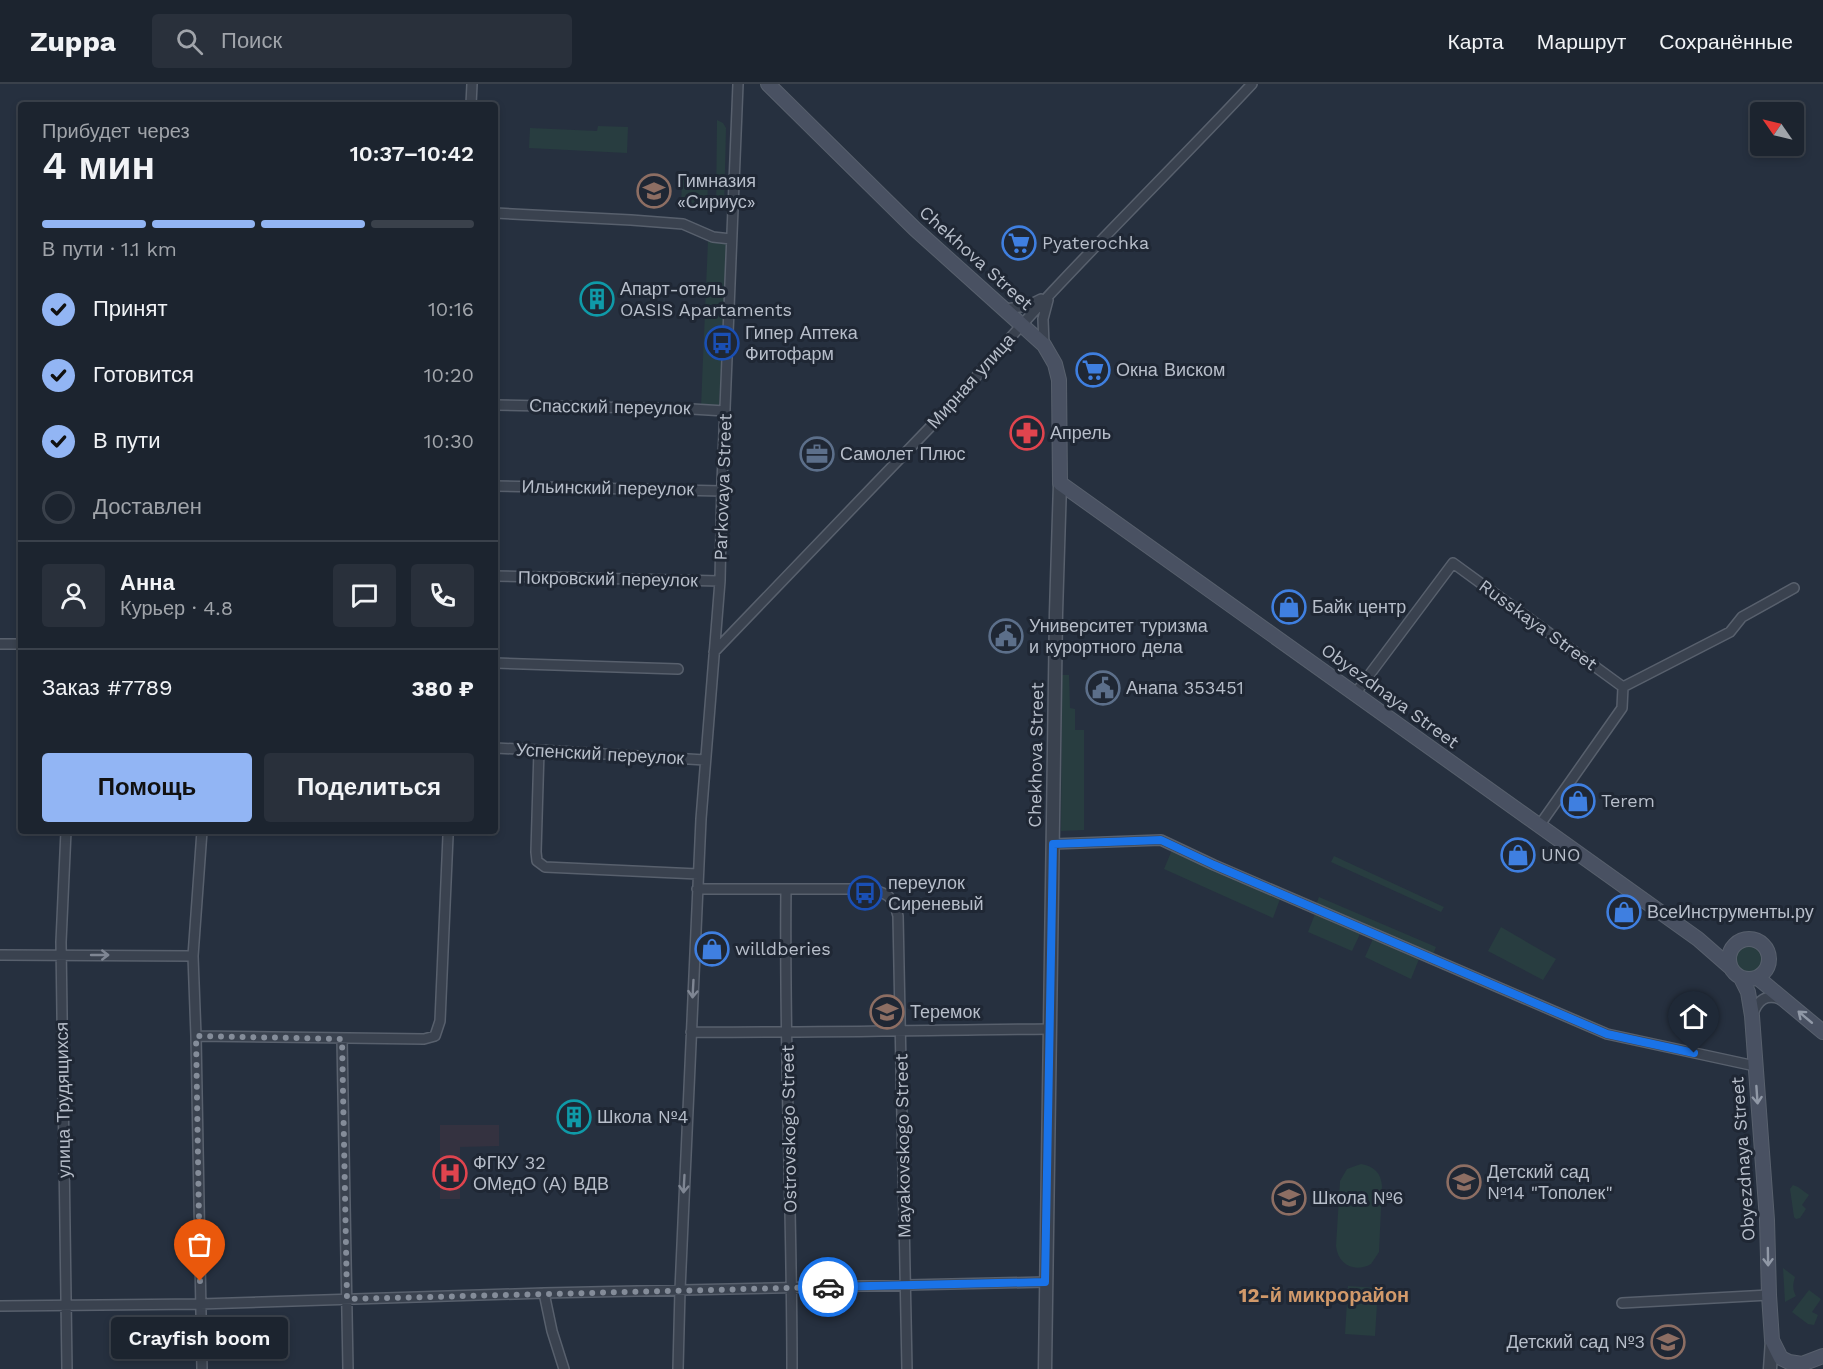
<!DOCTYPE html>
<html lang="ru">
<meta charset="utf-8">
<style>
body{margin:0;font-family:"Work Sans",sans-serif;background:#29303b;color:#f1f3f6;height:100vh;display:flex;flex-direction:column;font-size:22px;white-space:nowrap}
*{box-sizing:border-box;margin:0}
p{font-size:20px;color:#a0a4aa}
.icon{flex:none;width:33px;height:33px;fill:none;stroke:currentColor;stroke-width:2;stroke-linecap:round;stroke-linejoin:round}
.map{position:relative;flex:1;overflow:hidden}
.sheet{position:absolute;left:18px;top:18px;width:480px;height:732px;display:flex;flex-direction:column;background:#1c242f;border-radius:6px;box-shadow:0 3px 9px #0003,0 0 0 2px #3a414b}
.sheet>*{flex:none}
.needle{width:39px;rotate:304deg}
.controls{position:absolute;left:1750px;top:18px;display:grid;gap:12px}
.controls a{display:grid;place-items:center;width:54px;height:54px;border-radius:6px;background:#1c242f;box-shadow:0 3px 9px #0003,0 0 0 2px #3a414b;font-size:30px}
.pin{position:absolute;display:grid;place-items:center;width:51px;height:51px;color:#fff;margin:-62px -26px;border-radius:50% 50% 50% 0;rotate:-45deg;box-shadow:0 0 6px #0007}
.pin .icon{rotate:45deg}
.courier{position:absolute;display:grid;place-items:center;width:60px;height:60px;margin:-30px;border:4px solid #1a73e8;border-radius:50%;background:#fff;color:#222;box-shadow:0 2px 8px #0007}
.bubble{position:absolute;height:42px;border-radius:6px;background:#1c242f;box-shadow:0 3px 9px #0003,0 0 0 2px #3a414b;font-size:20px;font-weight:600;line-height:42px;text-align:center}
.headline em{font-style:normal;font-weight:600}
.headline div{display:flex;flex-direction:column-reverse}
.headline{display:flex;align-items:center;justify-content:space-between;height:102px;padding:0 24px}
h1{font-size:39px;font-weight:600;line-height:45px}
.bar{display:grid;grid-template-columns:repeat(4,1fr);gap:9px 6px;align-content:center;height:72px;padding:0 24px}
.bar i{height:8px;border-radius:4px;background:#3a414b}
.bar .selected{background:#92b5f4}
.bar p{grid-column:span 4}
.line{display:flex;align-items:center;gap:15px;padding:0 24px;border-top:2px solid #3a414b}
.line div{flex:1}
.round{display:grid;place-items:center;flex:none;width:63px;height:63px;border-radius:6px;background:#29303b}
ol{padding:0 24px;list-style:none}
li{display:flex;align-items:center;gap:18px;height:66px}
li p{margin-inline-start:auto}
li .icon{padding:6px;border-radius:50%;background:#92b5f4;color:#111;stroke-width:4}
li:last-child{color:#a0a4aa}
li i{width:33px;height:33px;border:3px solid #3a414b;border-radius:50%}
.cta{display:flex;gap:12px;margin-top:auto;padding:12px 24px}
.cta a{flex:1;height:69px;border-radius:6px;background:#92b5f4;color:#111;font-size:24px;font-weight:600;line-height:69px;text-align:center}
.cta a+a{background:#29303b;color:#f1f3f6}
header{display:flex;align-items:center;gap:36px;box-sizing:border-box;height:84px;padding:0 30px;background:#1c242f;border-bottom:2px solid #3a414b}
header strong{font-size:28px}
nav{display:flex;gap:33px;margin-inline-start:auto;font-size:21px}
.search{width:420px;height:54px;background:#29303b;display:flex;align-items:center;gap:15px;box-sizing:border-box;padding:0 21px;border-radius:6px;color:#a0a4aa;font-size:22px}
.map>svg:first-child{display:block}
.medical{fill:#343240}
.green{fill:#283d40}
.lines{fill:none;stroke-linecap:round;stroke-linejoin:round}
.minor-casing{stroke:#58606d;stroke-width:12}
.tertiary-casing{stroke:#58606d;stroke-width:15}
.secondary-casing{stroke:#58606d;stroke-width:16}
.minor{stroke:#3a424f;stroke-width:9}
.tertiary{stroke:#3a424f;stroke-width:12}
.secondary{stroke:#495162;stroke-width:14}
.oneway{stroke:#7f8693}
.oneway2{stroke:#9098a6}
.done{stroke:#848c99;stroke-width:6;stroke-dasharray:0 10.8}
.route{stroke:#1a73e8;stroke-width:8}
.labels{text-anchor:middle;stroke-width:6;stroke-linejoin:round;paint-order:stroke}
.poi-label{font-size:18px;fill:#b7beca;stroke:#1f2734;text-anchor:start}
.street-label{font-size:18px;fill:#b7beca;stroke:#1f2734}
.neighbourhood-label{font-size:20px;font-weight:bold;fill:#d1996a;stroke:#1f2734}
</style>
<header>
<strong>Zuppa</strong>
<div class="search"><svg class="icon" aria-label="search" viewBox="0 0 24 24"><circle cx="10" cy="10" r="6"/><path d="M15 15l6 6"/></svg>Поиск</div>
<nav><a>Карта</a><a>Маршрут</a><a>Сохранённые</a></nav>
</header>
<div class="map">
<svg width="1823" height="1285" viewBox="0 0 1823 1285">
<rect width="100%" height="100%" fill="#26303f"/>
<!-- medical -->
<path class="medical" d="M440,1041H499V1062L460,1063V1115H440Z"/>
<!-- green -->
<path class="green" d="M717,36L723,39L726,44L724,126H716Z
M598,42L628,43L627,69L529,64L530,44L597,47Z
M682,96L708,97L707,124L681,123Z
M708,156L727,158L719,324L701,323Z
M1062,591H1069L1070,624L1075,625V646H1084V746L1061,747Z
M1172,766L1280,815L1273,834L1164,785Z
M1334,772L1444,823L1441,828L1331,778Z
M1319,813L1436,863L1432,873L1315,823Z
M1315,830L1360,850L1352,867L1308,848Z
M1501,843L1556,875L1543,896L1488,867Z
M1373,855L1419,875L1411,895L1365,873Z
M1732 875a15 15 0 1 1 30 0a15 15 0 1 1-30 0Z
M1361,1080C1374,1082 1381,1089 1382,1102L1379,1168L1371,1180C1355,1189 1338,1181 1336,1162L1340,1097L1347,1085Z
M1793,1101L1798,1103L1809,1111L1802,1121L1806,1125L1800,1134L1796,1135L1794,1133L1790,1105Z
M1783,1184L1795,1193C1793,1200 1792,1205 1796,1212L1785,1218Z
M1348,1202L1378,1204L1375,1252L1345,1250Z
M1809,1206L1821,1215L1812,1228L1818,1231L1814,1241L1808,1240L1792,1228Z"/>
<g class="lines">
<defs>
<path id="minor" d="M471,21L472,0
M495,129L631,136L683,140L713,153L731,155
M1005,225L1027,222L1041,215
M1044,261L1043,235L1048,216
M495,321L692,325L725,327
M495,402L722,407
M495,492L720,497
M0,560H21
M714,568L960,312C1051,202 1155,104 1252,0
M495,579L678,585
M1355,610L1453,479L1623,603
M495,664L539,666L705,676
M539,666L536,768L537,777L545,783L698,790
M1539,742L1622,624L1623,603L1730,548L1742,533L1794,504
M66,747L61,858L67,1285
M1053,760L1161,756L1214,781L1607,950L1755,982
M697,805H868C888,809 893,812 898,832L907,1285
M786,805C784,965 792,1125 792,1285
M0,871L193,872
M1753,930C1758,916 1766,910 1780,915
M691,948C811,949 930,946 1050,945
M196,952L424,955L435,952L440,937L448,752
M342,955L348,1285
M544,1209L552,1247L564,1285
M1622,1219L1769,1211
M0,1222L200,1220L544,1209L1045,1198
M202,1285L196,952L193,872L202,747
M678,1285L680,1206L701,735L720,497L722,399L738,0"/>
<path id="tertiary" d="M1045,1285L1056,529L1060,399
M1770,1285L1772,1256"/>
<path id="secondary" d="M768,0L915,145L1044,261L1055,280L1059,296L1060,399L1698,855L1730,883
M1729 875a20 20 0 1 1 40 0a20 20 0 1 1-40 0Z
M1741,894L1748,908L1752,932L1767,1136L1769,1211L1772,1256L1781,1274L1789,1278L1802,1280L1823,1272
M1758,894L1823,948"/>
</defs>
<!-- minor casing -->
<use href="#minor" class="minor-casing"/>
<!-- tertiary casing -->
<use href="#tertiary" class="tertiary-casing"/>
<!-- secondary casing -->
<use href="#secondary" class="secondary-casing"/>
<!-- minor -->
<use href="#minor" class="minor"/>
<!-- tertiary -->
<use href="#tertiary" class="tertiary"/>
<!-- secondary -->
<use href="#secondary" class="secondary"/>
</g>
<!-- one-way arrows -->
<defs><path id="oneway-shaft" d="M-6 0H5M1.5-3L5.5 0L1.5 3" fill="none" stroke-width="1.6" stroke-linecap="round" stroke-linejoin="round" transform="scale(1.5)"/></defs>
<g class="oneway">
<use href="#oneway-shaft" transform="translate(100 871)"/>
<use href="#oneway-shaft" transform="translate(693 905) rotate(93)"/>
<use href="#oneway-shaft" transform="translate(684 1100) rotate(93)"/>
</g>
<g class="oneway2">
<use href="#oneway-shaft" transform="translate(1805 933) rotate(-140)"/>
<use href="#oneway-shaft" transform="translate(1757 1011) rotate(86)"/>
<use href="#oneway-shaft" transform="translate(1768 1173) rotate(89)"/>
</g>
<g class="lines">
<!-- done -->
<path class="done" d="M200,1197L196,952L342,955L347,1215L828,1203"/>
<!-- route -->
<path class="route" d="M828,1203L1045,1198L1053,760L1161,756L1214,781L1607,950L1694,969"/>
</g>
<!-- icons -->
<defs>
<symbol id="school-ring" viewBox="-11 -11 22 22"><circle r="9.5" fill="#1f2734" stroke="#8d6e63" stroke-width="1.5"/><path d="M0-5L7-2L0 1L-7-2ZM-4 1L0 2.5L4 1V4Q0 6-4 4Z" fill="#8d6e63"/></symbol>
<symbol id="supermarket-ring" viewBox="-11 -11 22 22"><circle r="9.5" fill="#1f2734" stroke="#3f7fe0" stroke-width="1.5"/><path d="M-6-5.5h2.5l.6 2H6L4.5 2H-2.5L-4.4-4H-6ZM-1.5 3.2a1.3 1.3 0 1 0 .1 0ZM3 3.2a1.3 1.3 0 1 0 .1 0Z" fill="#3f7fe0"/></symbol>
<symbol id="building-ring" viewBox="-11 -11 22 22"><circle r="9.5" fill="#1f2734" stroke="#0f9aa8" stroke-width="1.5"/><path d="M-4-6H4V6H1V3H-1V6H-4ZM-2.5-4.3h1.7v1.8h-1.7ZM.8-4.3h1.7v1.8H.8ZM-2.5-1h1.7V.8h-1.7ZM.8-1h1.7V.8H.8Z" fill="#0f9aa8"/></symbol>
<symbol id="bus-ring" viewBox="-11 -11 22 22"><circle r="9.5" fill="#1f2734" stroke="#1a4fb4" stroke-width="1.5"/><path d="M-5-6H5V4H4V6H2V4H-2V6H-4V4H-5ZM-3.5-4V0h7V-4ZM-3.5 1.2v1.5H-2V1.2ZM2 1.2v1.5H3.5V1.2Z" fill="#1a4fb4"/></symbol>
<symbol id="pharmacy-ring" viewBox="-11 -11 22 22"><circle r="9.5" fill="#1f2734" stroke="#e0444e" stroke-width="1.5"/><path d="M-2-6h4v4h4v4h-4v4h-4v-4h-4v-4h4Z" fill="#e0444e"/></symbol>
<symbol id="office-ring" viewBox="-11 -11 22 22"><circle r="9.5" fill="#1f2734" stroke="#5c6f8a" stroke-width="1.5"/><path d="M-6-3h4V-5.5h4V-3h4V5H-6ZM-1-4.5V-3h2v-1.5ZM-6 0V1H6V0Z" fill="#5c6f8a"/></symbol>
<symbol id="shop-ring" viewBox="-11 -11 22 22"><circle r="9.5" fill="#1f2734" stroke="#3f7fe0" stroke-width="1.5"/><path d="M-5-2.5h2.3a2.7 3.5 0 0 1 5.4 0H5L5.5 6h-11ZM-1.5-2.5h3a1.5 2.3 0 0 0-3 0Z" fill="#3f7fe0"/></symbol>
<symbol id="civic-ring" viewBox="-11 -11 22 22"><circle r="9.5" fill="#1f2734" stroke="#5c6f8a" stroke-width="1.5"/><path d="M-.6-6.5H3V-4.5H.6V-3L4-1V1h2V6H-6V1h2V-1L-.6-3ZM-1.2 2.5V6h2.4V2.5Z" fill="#5c6f8a"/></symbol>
<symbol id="hospital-ring" viewBox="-11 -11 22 22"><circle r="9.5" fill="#1f2734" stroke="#e0444e" stroke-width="1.5"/><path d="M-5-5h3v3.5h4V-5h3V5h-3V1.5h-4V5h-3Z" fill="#e0444e"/></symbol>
</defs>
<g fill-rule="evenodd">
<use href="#school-ring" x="635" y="88" width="38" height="38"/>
<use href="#supermarket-ring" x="1000" y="140" width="38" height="38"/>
<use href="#building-ring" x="578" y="196" width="38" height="38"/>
<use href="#bus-ring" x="703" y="240" width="38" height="38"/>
<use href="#supermarket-ring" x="1074" y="267" width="38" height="38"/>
<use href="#pharmacy-ring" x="1008" y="330" width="38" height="38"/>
<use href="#office-ring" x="798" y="351" width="38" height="38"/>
<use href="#shop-ring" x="1270" y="504" width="38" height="38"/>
<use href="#civic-ring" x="987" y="533" width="38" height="38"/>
<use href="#civic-ring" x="1084" y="585" width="38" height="38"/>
<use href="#shop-ring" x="1559" y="698" width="38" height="38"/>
<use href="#shop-ring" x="1499" y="752" width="38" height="38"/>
<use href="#bus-ring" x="846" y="790" width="38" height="38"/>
<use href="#shop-ring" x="1605" y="809" width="38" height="38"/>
<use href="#shop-ring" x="693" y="846" width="38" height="38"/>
<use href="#school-ring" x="868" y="909" width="38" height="38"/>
<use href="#building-ring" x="555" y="1014" width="38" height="38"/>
<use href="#hospital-ring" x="431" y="1070" width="38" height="38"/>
<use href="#school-ring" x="1445" y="1079" width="38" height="38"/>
<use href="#school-ring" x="1270" y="1095" width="38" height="38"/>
<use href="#school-ring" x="1649" y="1239" width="38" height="38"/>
</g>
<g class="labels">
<!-- poi labels -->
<g class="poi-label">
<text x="677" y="103">Гимназия<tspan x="677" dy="21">«Сириус»</tspan></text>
<text x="1042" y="165">Pyaterochka</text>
<text x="620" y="211">Апарт-отель<tspan x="620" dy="21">OASIS Apartaments</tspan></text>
<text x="745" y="255">Гипер Аптека<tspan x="745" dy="21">Фитофарм</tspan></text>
<text x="1116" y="292">Окна Виском</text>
<text x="1050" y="355">Апрель</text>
<text x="840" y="376">Самолет Плюс</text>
<text x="1312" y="529">Байк центр</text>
<text x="1029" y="548">Университет туризма<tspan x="1029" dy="21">и курортного дела</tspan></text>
<text x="1126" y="610">Анапа 353451</text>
<text x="1601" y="723">Terem</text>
<text x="1541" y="777">UNO</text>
<text x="888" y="805">переулок<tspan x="888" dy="21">Сиреневый</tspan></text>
<text x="1647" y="834">ВсеИнструменты.ру</text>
<text x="735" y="871">willdberies</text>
<text x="910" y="934">Теремок</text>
<text x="597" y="1039">Школа №4</text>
<text x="473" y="1085">ФГКУ 32<tspan x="473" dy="21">ОМедО (А) ВДВ</tspan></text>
<text x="1487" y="1094">Детский сад<tspan x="1487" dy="21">№14 "Тополек"</tspan></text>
<text x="1312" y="1120">Школа №6</text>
<text x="1645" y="1264" text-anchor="end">Детский сад №3</text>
</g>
<!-- street labels -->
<g class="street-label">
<text transform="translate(976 174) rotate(42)" y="6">Chekhova Street</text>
<text transform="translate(971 297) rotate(-48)" y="6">Мирная улица</text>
<text transform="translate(610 323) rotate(1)" y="6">Спасский переулок</text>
<text transform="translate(723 403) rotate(-88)" y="6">Parkovaya Street</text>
<text transform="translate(608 404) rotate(1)" y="6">Ильинский переулок</text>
<text transform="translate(608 495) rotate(1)" y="6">Покровский переулок</text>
<text transform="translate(1538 541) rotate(36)" y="6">Russkaya Street</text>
<text transform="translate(1390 612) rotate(36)" y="6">Obyezdnaya Street</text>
<text transform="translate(600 670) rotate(3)" y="6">Успенский переулок</text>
<text transform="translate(1036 671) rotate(-89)" y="6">Chekhova Street</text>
<text transform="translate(63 1016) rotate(-91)" y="6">улица Трудящихся</text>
<text transform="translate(789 1045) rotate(-91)" y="6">Ostrovskogo Street</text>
<text transform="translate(903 1062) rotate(-91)" y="6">Mayakovskogo Street</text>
<text transform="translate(1743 1075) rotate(-94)" y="6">Obyezdnaya Street</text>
</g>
<!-- neighbourhood labels -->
<g class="neighbourhood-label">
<text x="1324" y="1218">12-й микрорайон</text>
</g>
</g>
</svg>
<div class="controls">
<a><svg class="needle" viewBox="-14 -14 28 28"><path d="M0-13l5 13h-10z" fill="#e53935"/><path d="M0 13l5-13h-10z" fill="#a0a4aa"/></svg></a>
</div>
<div class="pin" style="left:200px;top:1197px;background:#ea580c"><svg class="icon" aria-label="bag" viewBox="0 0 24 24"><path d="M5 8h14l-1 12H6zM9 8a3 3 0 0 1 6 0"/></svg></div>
<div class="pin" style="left:1694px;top:969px;background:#1f2937"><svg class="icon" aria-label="home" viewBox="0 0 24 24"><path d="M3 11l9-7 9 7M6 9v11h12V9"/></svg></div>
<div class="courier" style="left:828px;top:1203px"><svg class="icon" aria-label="car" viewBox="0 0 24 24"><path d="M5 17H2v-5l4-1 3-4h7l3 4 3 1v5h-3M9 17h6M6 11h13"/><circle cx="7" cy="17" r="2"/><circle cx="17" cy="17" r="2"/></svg></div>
<div class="bubble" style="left:111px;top:1233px;width:177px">Crayfish boom</div>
<section class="sheet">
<div class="headline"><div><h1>4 мин</h1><p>Прибудет через</p></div><em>10:37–10:42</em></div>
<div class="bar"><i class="selected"></i><i class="selected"></i><i class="selected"></i><i></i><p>В пути · 1.1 km</p></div>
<ol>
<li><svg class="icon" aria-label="check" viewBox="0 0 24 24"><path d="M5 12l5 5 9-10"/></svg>Принят<p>10:16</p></li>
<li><svg class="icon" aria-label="check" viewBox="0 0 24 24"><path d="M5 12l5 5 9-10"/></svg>Готовится<p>10:20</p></li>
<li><svg class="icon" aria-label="check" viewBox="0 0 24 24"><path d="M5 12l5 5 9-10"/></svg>В пути<p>10:30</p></li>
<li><i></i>Доставлен</li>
</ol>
<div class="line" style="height:108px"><a class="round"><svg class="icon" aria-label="person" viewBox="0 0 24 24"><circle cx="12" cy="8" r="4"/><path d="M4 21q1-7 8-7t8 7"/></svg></a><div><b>Анна</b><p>Курьер · 4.8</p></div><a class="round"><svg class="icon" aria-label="chat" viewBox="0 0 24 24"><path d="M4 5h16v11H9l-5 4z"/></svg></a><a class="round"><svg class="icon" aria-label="phone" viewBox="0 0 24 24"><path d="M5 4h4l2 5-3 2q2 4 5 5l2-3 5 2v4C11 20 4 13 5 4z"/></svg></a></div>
<div class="line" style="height:78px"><div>Заказ #7789</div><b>380 ₽</b></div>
<div class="cta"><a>Помощь</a><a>Поделиться</a></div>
</section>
</div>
